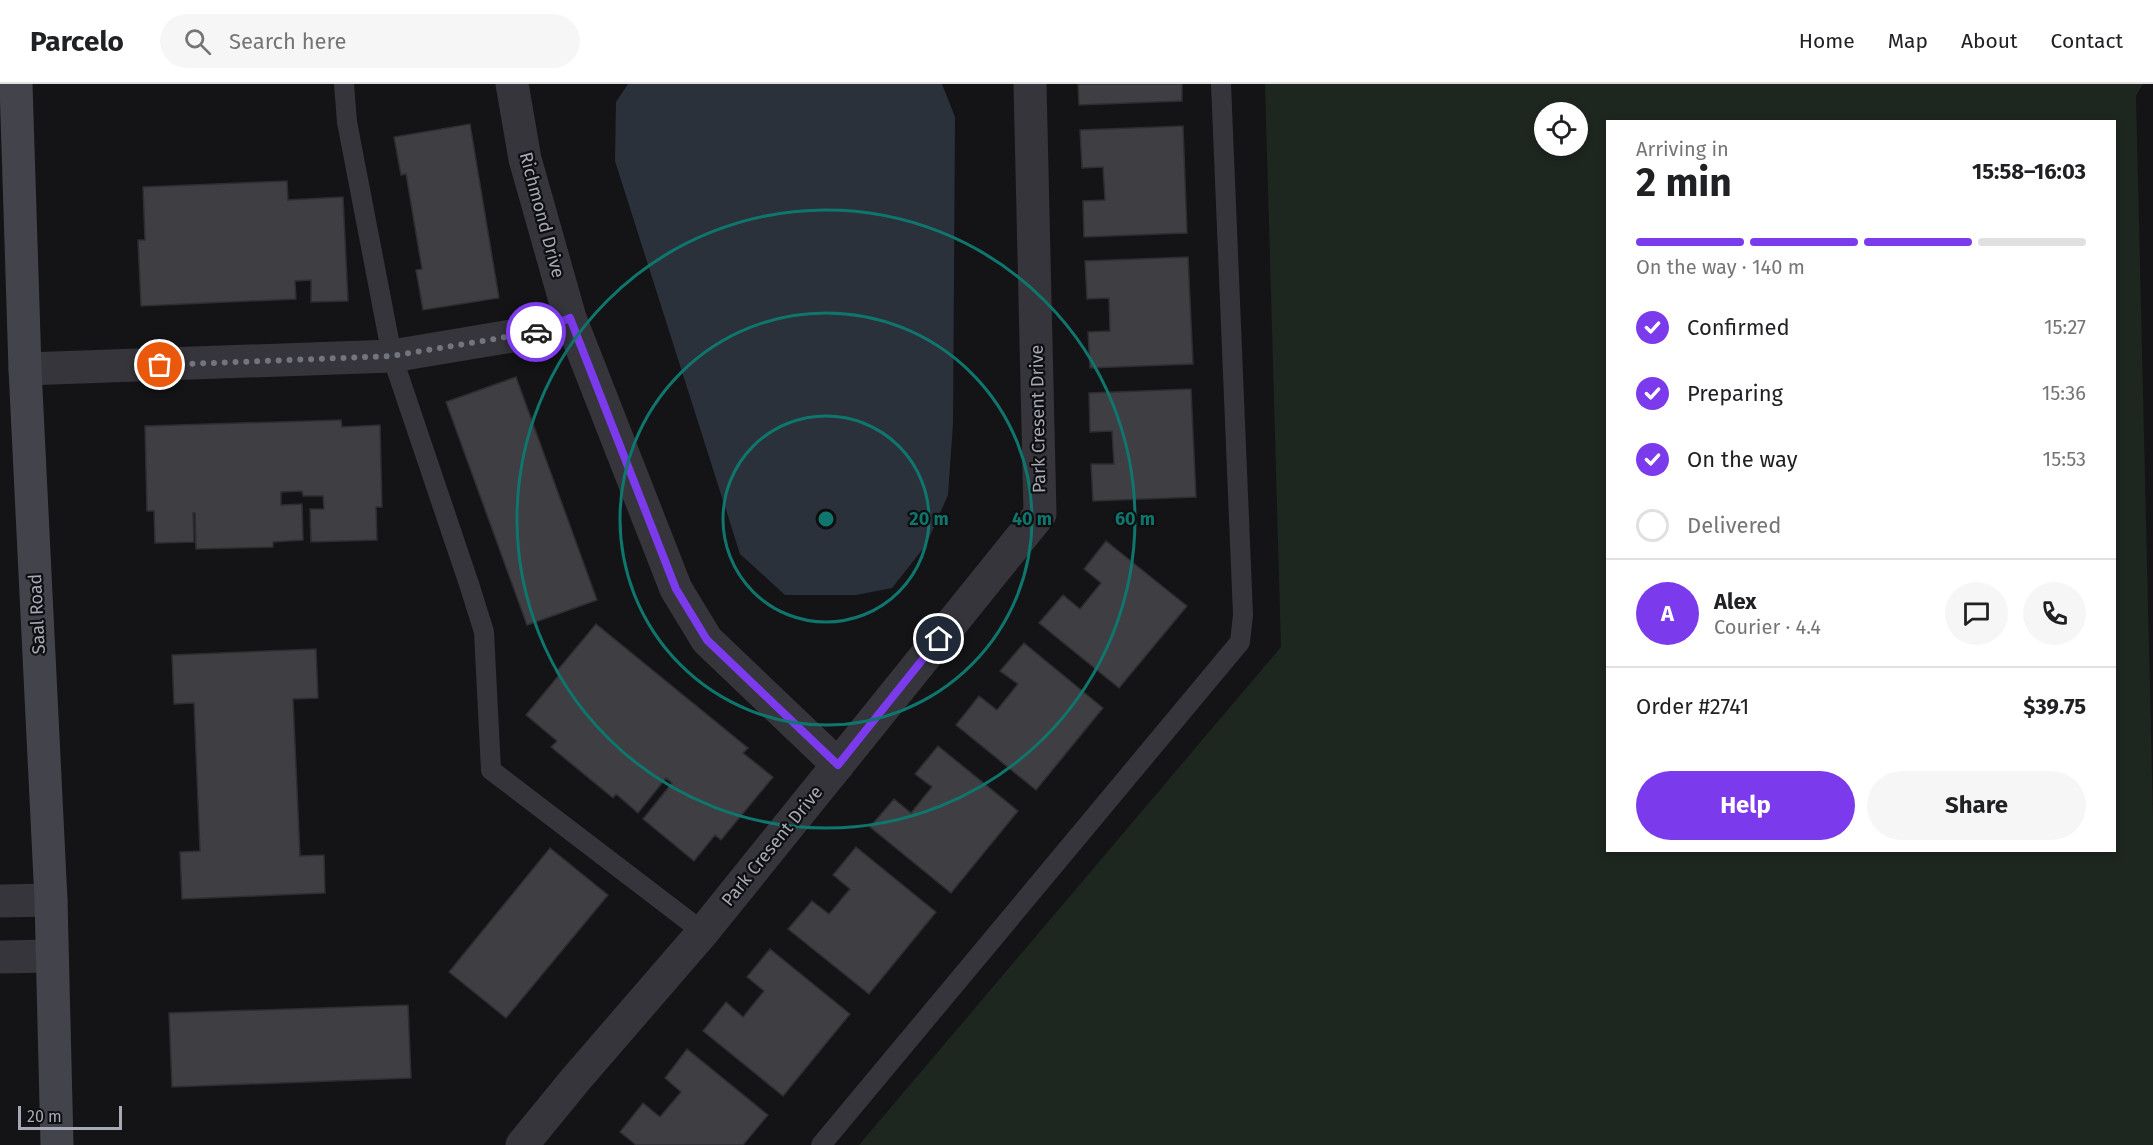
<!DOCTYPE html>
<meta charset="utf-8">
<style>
body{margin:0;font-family:"Fira Sans",sans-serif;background:#f6f6f6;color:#202124;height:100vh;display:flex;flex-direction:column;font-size:22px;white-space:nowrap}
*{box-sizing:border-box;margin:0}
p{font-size:20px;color:#757577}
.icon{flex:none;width:33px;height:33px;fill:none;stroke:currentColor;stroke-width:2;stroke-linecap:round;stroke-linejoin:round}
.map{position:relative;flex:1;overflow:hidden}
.sheet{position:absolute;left:1606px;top:36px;width:510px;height:732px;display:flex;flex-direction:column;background:#fff;border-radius:0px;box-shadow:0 3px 9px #0003}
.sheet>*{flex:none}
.fabs{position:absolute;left:1534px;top:18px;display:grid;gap:12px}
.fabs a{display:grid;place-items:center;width:54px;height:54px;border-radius:50%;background:#fff;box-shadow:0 3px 9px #0003;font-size:30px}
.scale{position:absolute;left:18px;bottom:15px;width:104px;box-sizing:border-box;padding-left:6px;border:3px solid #a6a9b6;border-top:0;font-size:16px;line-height:21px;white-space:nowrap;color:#a6a9b6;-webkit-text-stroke:4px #0f0f11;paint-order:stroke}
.pin{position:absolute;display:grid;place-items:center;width:51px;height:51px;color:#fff;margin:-26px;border:3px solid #fff;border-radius:50%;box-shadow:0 2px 6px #0007}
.courier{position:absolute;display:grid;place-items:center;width:60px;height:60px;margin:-30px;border:4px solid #7c3aed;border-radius:50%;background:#fff;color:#222;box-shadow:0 2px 8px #0007}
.overview em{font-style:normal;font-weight:700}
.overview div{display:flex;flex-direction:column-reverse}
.overview{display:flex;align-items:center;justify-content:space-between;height:102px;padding:0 30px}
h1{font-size:39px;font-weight:700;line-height:45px}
.bar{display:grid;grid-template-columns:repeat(4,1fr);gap:9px 6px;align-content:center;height:72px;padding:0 30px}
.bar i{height:8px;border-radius:4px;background:#e0e0e0}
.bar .current{background:#7c3aed}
.bar p{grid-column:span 4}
.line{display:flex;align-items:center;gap:15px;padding:0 30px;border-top:2px solid #e0e0e0}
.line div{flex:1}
.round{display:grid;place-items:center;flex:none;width:63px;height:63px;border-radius:32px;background:#f6f6f6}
ol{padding:0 30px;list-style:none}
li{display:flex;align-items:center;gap:18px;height:66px}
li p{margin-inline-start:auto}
li .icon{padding:6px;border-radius:50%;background:#7c3aed;color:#fff;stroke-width:4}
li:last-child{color:#757577}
li i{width:33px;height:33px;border:3px solid #e0e0e0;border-radius:50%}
.cta{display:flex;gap:12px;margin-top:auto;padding:12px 30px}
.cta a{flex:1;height:69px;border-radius:36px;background:#7c3aed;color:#fff;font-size:24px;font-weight:700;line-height:69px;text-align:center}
.cta a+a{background:#f6f6f6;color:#202124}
header{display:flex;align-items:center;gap:36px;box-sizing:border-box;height:84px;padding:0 30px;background:#fff;border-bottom:2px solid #e0e0e0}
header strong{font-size:28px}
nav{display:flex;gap:33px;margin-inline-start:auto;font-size:21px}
.search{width:420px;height:54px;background:#f6f6f6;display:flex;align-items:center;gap:15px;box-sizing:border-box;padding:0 21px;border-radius:33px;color:#757577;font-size:22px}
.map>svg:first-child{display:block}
.green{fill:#1e2620;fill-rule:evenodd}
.water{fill:#2a313a}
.building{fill:#3e3e43;stroke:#2e2e32;stroke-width:1.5}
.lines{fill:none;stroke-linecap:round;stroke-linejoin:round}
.lane{stroke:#35353b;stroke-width:20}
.street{stroke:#35353b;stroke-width:33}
.secondary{stroke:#43444b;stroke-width:33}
.done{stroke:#73757e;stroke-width:6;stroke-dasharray:0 10.8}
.route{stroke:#7c3aed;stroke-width:8}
.ring{fill:none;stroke:#0f766e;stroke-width:3}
.labels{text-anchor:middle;stroke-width:4.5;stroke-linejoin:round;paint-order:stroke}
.street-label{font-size:18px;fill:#a6a9b6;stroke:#0f0f11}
.centre{fill:#0f766e;stroke:#0f0f11;stroke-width:3}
.ring-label{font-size:18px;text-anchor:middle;font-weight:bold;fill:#0f766e;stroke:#0f0f11;stroke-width:4.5;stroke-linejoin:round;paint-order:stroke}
</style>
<header>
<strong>Parcelo</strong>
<div class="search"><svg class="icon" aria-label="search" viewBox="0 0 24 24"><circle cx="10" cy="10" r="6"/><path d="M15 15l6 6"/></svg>Search here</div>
<nav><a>Home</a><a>Map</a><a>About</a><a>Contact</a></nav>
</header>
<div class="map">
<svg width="2153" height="1061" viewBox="0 0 2153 1061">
<rect width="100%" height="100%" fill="#141416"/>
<!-- green -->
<path class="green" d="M1265,0H2143L2136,12L2153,733V1061H859L1281,563ZM1545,28H1578V62H1545ZM1608,38H2115V766H1608Z"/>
<!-- water -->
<path class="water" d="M628,0H942L955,33L953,340L948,411L926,461L892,504L856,511H785L740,470L615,77L616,18Z"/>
<!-- building -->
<path class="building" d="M1078,0H1182V17L1079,21Z
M470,40L499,214L423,226L416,186L422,185L406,90L401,91L394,53Z
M1183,42L1187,149L1084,153L1083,117L1105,116L1103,83L1082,84L1080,46Z
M287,97L288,116L343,113L348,217L311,218V196L295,197L296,215L141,222L138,156H145L143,103Z
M1188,173L1193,280L1090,284L1088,248L1110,247L1109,214L1087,215L1085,177Z
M516,293L597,516L527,541L446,318Z
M1191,305L1196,413L1093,417L1091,380H1114L1112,347L1090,348L1089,309Z
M341,336L342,343L380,341L382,423H376L377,456L311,458L310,425H324L323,412H303L302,407L281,408V421L302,420L303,456L273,458V463L196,465L195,429H193L194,458L155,459L154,427H147L145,342Z
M1106,457L1187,522L1119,604L1039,539L1063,511L1080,525L1101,499L1084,485Z
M596,540L748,664L743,669L773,693L721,756L715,751L694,777L643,735L672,699L666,694L638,729L616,710L613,714L551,663L557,657L526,631L559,591L556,588Z
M1024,559L1103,624L1036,706L956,641L979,612L997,626L1018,600L1000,587Z
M316,565L318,614L293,615L300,772L324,771L325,809L182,815L180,768L200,767L194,619L174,620L172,571Z
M938,662L1018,727L951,809L870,743L894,715L911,729L932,703L915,690Z
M856,763L936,828L869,910L788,845L812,817L829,830L850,805L833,791Z
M550,764L608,811L506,934L449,888Z
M770,865L850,930L783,1012L703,947L726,918L743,933L764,907L747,893Z
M408,921L411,994L172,1003L169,929Z
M687,965L768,1031L743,1061H636L620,1048L643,1019L660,1033L681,1008L665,994Z"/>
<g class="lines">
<!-- lane -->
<path class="lane" d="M344,0L347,38L392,272L470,503L484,548L491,686L703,848
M821,1061L1240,558L1243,531L1221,0"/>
<!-- street -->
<path class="street" d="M512,0L525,75L570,234L676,505L707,556L838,681
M25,285L392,272L536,248L570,234
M0,817L51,816
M0,873L52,872
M522,1061L576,995L703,848L1040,430L1030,0"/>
<!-- secondary -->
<path class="secondary" d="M16,0L25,285L51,816L57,1061"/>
</g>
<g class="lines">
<!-- done -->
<path class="done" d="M160,281L392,272L536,248"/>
<!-- route -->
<path class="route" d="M536,248L570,234L676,505L707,556L838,681L939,555"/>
</g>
<!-- distance rings -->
<g class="ring">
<circle cx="826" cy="435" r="103"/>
<circle cx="826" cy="435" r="206"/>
<circle cx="826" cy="435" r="309"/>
</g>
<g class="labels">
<!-- street labels -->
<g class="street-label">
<text transform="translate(542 131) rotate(75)" y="6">Richmond Drive</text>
<text transform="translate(1038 335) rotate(-91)" y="6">Park Cresent Drive</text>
<text transform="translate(37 530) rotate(-93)" y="6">Saal Road</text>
<text transform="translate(772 762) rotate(-51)" y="6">Park Cresent Drive</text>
</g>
</g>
<circle cx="826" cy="435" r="9" class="centre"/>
<g class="ring-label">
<text x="929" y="441">20 m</text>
<text x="1032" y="441">40 m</text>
<text x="1135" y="441">60 m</text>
</g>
</svg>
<div class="fabs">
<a><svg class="icon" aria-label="locate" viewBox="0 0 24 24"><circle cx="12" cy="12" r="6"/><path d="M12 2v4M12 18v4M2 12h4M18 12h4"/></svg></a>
</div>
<div class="scale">20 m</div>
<div class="pin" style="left:160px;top:281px;background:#ea580c"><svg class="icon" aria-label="bag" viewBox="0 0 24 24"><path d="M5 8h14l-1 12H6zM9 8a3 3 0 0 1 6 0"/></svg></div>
<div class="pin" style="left:939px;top:555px;background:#1f2937"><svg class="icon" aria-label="home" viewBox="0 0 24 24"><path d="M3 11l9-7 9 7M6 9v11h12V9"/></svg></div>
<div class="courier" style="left:536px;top:248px"><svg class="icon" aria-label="car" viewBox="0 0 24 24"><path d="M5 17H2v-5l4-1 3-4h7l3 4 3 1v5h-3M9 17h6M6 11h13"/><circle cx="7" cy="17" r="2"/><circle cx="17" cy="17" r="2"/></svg></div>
<section class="sheet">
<div class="overview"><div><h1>2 min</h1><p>Arriving in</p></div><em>15:58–16:03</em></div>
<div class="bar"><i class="current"></i><i class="current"></i><i class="current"></i><i></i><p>On the way · 140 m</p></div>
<ol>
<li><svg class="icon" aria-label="check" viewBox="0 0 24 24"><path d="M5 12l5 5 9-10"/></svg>Confirmed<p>15:27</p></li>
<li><svg class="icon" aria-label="check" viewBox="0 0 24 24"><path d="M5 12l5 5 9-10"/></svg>Preparing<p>15:36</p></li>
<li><svg class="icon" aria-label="check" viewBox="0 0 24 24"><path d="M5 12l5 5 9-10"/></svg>On the way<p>15:53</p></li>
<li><i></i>Delivered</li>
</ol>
<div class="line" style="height:108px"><b class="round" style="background:#7c3aed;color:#fff">A</b><div><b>Alex</b><p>Courier · 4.4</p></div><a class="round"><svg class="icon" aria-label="chat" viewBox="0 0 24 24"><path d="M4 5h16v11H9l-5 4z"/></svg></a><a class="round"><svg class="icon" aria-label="phone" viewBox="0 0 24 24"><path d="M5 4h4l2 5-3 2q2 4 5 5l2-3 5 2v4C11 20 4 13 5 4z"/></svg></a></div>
<div class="line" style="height:78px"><div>Order #2741</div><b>$39.75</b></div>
<div class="cta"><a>Help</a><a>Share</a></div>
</section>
</div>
